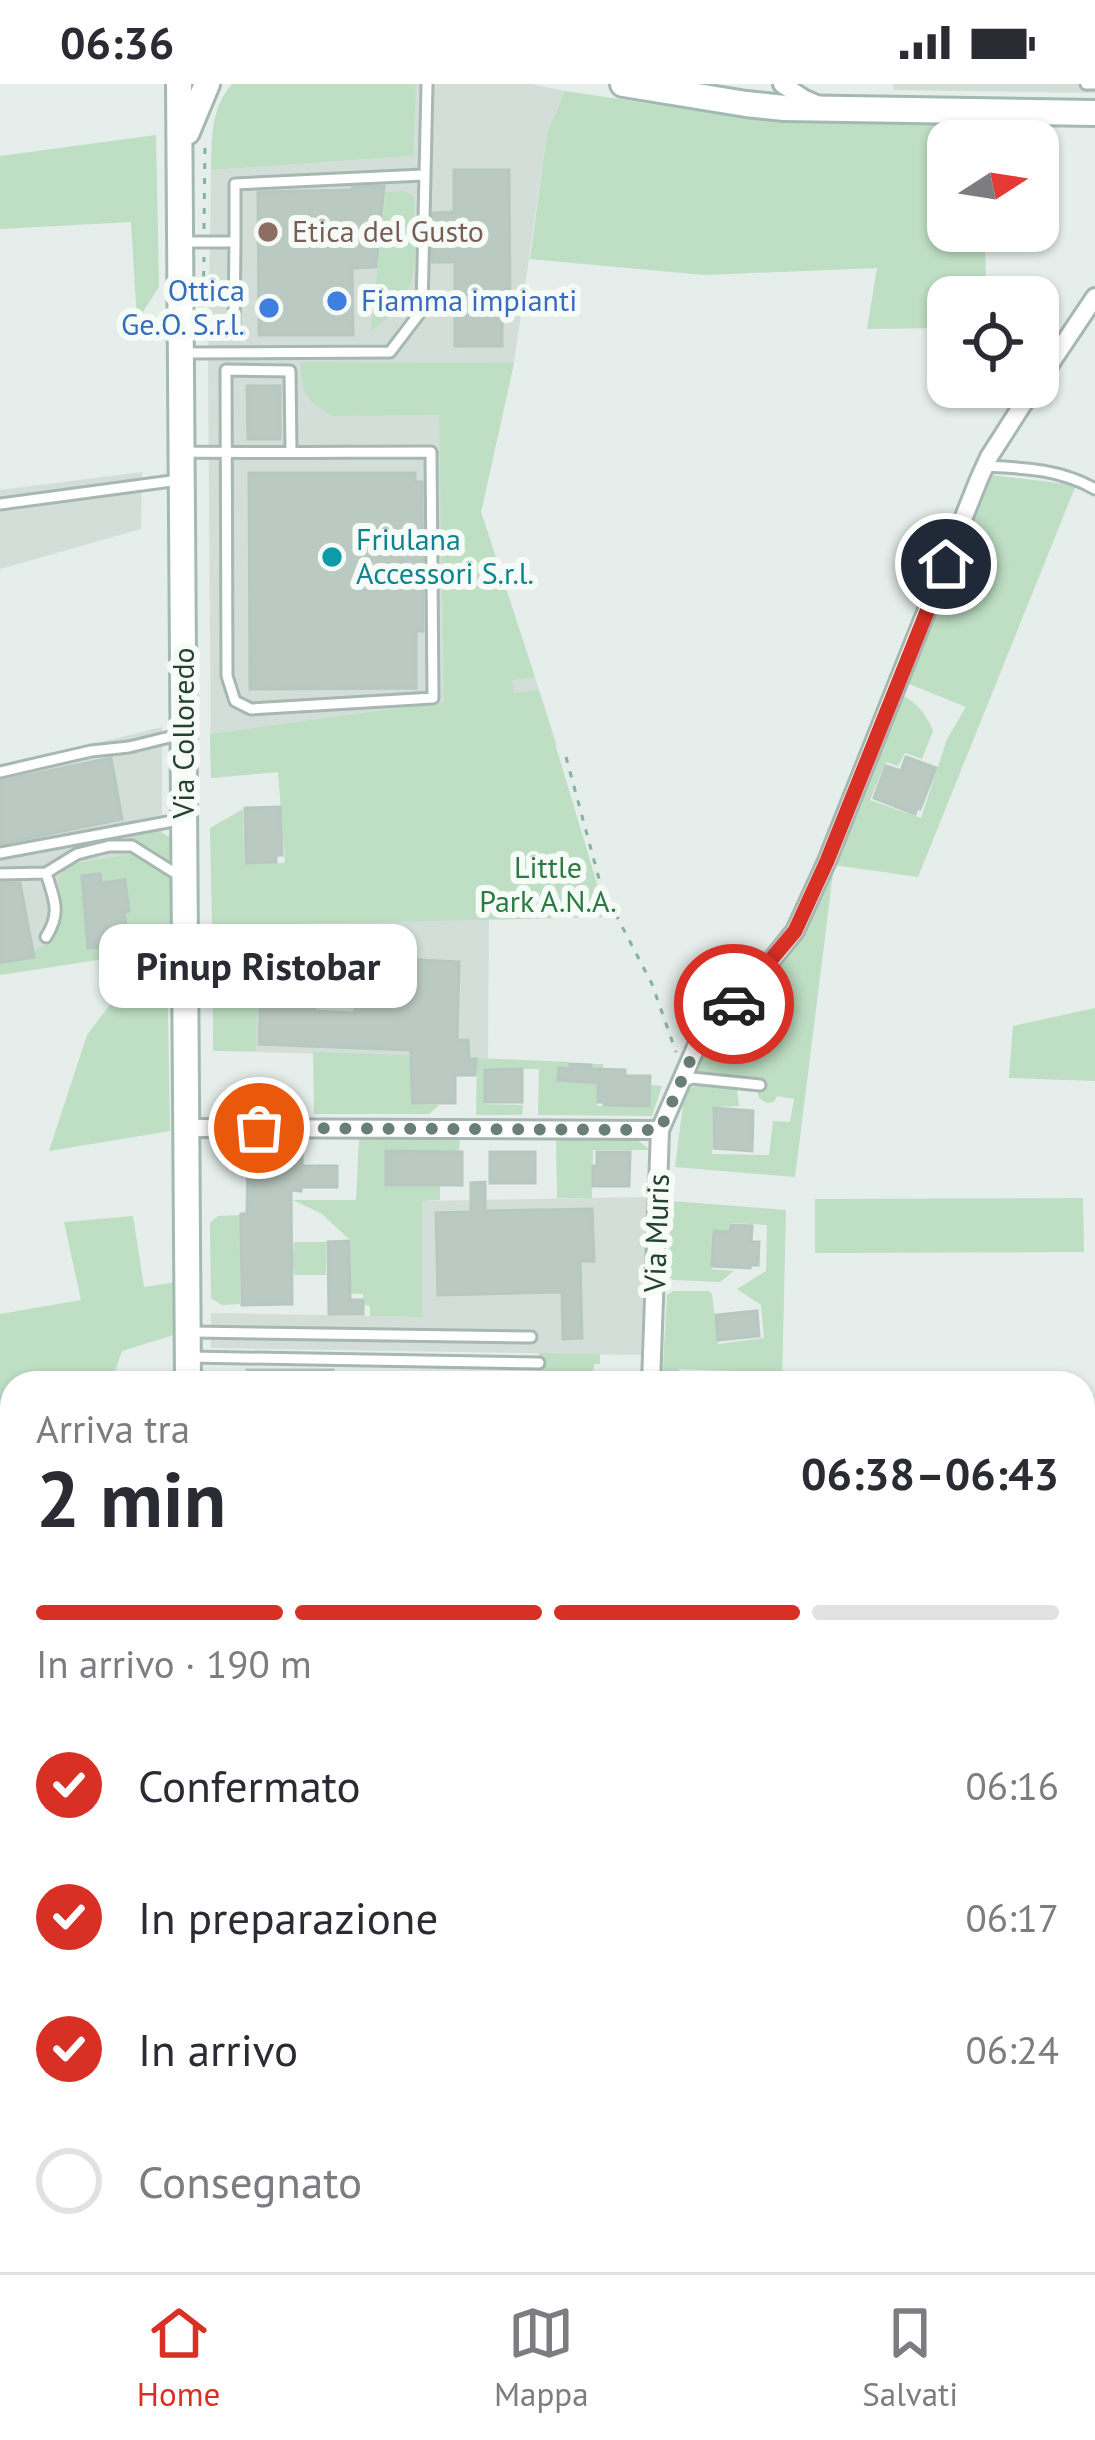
<!DOCTYPE html>
<html lang="it">
<meta charset="utf-8">
<style>
body{margin:0;font-family:"PT Sans",sans-serif;background:#f2f2f3;color:#2b2b33;height:100vh;display:flex;flex-direction:column;font-size:45px;white-space:nowrap}
*{box-sizing:border-box;margin:0}
p{font-size:39px;color:#7c7c81}
.icon{flex:none;width:66px;height:66px;fill:none;stroke:currentColor;stroke-width:2;stroke-linecap:round;stroke-linejoin:round}
.map{position:relative;flex:1;overflow:hidden}
.side{position:absolute;left:0px;top:1287px;width:1095px;height:903px;display:flex;flex-direction:column;background:#fff;border-radius:36px 36px 0 0;box-shadow:0 3px 9px #0004}
.side>*{flex:none}
.needle{width:78px;rotate:78deg}
.tools{position:absolute;left:927px;top:36px;display:grid;gap:24px}
.tools a{display:grid;place-items:center;width:132px;height:132px;border-radius:24px;background:#fff;box-shadow:0 3px 9px #0004;font-size:60px}
.pin{position:absolute;display:grid;place-items:center;width:102px;height:102px;color:#fff;margin:-51px;border:6px solid #fff;border-radius:50%;box-shadow:0 3px 12px #0007}
.courier{position:absolute;display:grid;place-items:center;width:120px;height:120px;margin:-60px;border:9px solid #d93025;border-radius:50%;background:#fff;color:#222;box-shadow:0 3px 15px #0007}
.bubble{position:absolute;height:84px;border-radius:24px;background:#fff;box-shadow:0 3px 9px #0004;font-size:39px;font-weight:700;line-height:84px;text-align:center}
.head em{font-style:normal;font-weight:700}
.head div{display:flex;flex-direction:column-reverse}
.head{display:flex;align-items:center;justify-content:space-between;height:204px;padding:0 36px}
h1{font-size:78px;font-weight:700;line-height:90px}
.bar{display:grid;grid-template-columns:repeat(4,1fr);gap:18px 12px;align-content:center;height:144px;padding:0 36px}
.bar i{height:15px;border-radius:9px;background:#e1e1e2}
.bar .selected{background:#d93025}
.bar p{grid-column:span 4}
ol{padding:0 36px;list-style:none}
li{display:flex;align-items:center;gap:36px;height:132px}
li p{margin-inline-start:auto}
li .icon{padding:12px;border-radius:50%;background:#d93025;color:#fff;stroke-width:4}
li:last-child{color:#7c7c81}
li i{width:66px;height:66px;border:6px solid #e1e1e2;border-radius:50%}
.status{display:flex;justify-content:space-between;align-items:center;height:84px;padding:0 60px;background:#fff;direction:ltr}
.status svg{height:33px;fill:currentColor}
.tabs{display:flex;justify-content:space-around;align-items:center;height:168px;border-top:3px solid #e1e1e2;background:#fff;font-size:33px;color:#7c7c81}
.tabs a{display:grid;justify-items:center;gap:6px}
.tabs .selected{color:#d93025}
.map>svg:first-child{display:block}
.built{fill:#d3ded8}
.green{fill:#bedfc4}
.lines{fill:none;stroke-linecap:round;stroke-linejoin:round}
.canal{stroke:#8ecfd3;stroke-width:18}
.building{fill:#bac9c2;stroke:#b7c8c0;stroke-width:3}
.lane-casing{stroke:#a7b7b1;stroke-width:15}
.street-casing{stroke:#a7b7b1;stroke-width:22}
.secondary-casing{stroke:#a3bab0;stroke-width:30}
.path{stroke:#86b2a0;stroke-width:3;stroke-dasharray:6 9;stroke-linecap:butt}
.lane{stroke:#fff;stroke-width:9}
.street{stroke:#fff;stroke-width:16}
.secondary{stroke:#fff;stroke-width:24}
.done{stroke:#687e76;stroke-width:12;stroke-dasharray:0 21.6}
.route{stroke:#d93025;stroke-width:15}
.education-dot{fill:#8d6e63;stroke:#f6fbf8;stroke-width:4.5}
.shop-dot{fill:#3f7fe0;stroke:#f6fbf8;stroke-width:4.5}
.culture-dot{fill:#0f9aa8;stroke:#f6fbf8;stroke-width:4.5}
.labels{text-anchor:middle;stroke-width:12;stroke-linejoin:round;paint-order:stroke}
.education-label{font-size:30px;fill:#785e54;stroke:#f6fbf8;text-anchor:start}
.shop-label{font-size:30px;fill:#366cbe;stroke:#f6fbf8;text-anchor:end}
.culture-label{font-size:30px;fill:#0d838f;stroke:#f6fbf8;text-anchor:start}
.street-label{font-size:30px;fill:#244137;stroke:#f6fbf8}
.park-label{font-size:30px;fill:#2d7944;stroke:#f6fbf8}
</style>
<div class="status"><b>06:36</b><svg viewBox="0 0 49 12"><path d="M0 12V9h3v3zM5 12V6h3v6zM10 12V3h3v9zM15 12V0h3v12zM26 1h20v11H26zM47 4h2v5h-2z"/></svg></div>
<div class="map">
<svg width="1095" height="2188" viewBox="0 0 1095 2188">
<rect width="100%" height="100%" fill="#e5eeea"/>
<!-- built -->
<path class="built" d="M416,0H531L565,7L547,49L514,279L481,428L557,661L211,694L208,277L211,86L412,72Z
M893,0H1095V9L894,6Z
M142,388L141,445L0,485V406Z
M162,643V866L0,891V683Z
M489,835L488,974L213,967L212,842Z
M648,1113L641,1271L211,1264V1229L422,1233V1117Z"/>
<!-- green -->
<path class="green" d="M232,0H416L413,72L211,86C212,55 210,25 232,0Z
M565,7L732,32L984,42V57H948V147H985L986,213H948V244L867,245L877,184L704,191L530,175L547,49Z
M156,51L159,203L137,237L131,138L0,145V72Z
M405,107L414,113C414,171 426,210 371,247L386,108Z
M300,278L514,279L481,428L535,593L512,596L514,609L539,606L607,833L212,842L210,744L243,725L244,780L285,779L278,688L211,694L210,650L444,618L439,331L332,332L311,317L304,307Z
M991,391L1076,401L918,793L834,781L795,1093L675,1083L685,1005L699,1001L737,1005L739,1022L713,1023L712,1070L769,1071L773,1037L790,1038L794,1015L777,1012L774,1018L767,1019L759,1014L757,1006H764L763,995L697,989L691,983L834,780L902,611C918,620 926,630 933,647L922,675L905,669L898,682L886,678L870,716L921,734L947,655L966,623L907,599Z
M157,746L173,755V864L0,891V881L35,874L34,867L53,857L63,833L58,795L67,781L137,769L161,788L162,771L124,752Z
M167,870L170,1047L49,1067L87,951L145,874Z
M213,899L258,902L256,967H213Z
M1095,924V997L1009,994L1013,942Z
M313,968L427,972L410,984V1020L439,1021L429,1030H314Z
M477,974L569,978L568,998L590,1000L592,980H603V990L597,991V1022L650,1023L651,1001L662,1002L652,1032L538,1031L539,985H484V1020L523,1021L522,1031H476Z
M359,1054H460L459,1067H386V1102H440V1116L422,1117V1233L370,1232V1222L364,1221L363,1210L342,1209L351,1192V1157L322,1130L293,1116H356Z
M556,1054H635L650,1066H593L592,1114H557Z
M1083,1114L1084,1168L815,1169V1115Z
M672,1117L786,1126L782,1299H763L758,1288L679,1285L678,1299H662L667,1211L673,1207H708L712,1210L718,1260L764,1254L761,1221L737,1205L766,1187L767,1141L730,1139L729,1147H713L711,1185L734,1187L720,1198L673,1196L668,1192Z
M240,1131V1169H293L294,1158H326V1191H294L293,1181H240V1220L222,1221L211,1214L210,1139L218,1132Z
M133,1132L144,1203L177,1198V1250L122,1267L111,1299H12V1554L0,1559V1230L81,1216L64,1138Z
M539,1269L600,1270V1280H594L593,1299H538Z
M12,1751V1909H0V1755Z
M1095,1850V2057L1083,2059V1851Z
M210,2178H448L443,2188H336L334,2181L280,2188H210Z"/>
<g class="lines">
<!-- canal -->
<path class="canal" d="M1083,2046L1095,2043
M432,2188L437,2178"/>
</g>
<!-- building -->
<path class="building" d="M454,86H509L510,220H502V262H455V178H432L433,129L454,128Z
M384,102L376,183L352,184L353,251H259L258,108L352,106V103Z
M247,302H280V355H248Z
M249,389H415V398H422L423,547H416V604L250,605Z
M906,673L936,684L920,725L917,724L915,730L874,714L886,682L901,687Z
M111,674L122,735L0,760V697Z
M280,723L282,771H276V778L246,779L245,724Z
M100,790L101,799L125,796L129,827L124,828L127,851L115,852L116,861L88,864L82,792Z
M0,799H20L34,873L0,879Z
M357,873L459,878L457,956H468L469,975H476L475,991H455V1019H412L411,966L259,960L261,901L280,902V910L316,911L315,927L355,929Z
M570,980L591,981V985L625,986V992H650L649,1022L604,1021V1018H598V999L558,996L559,984L570,985Z
M522,985V1018H485V986Z
M714,1024L753,1027L752,1067L714,1064Z
M248,1066L302,1067V1082H337V1103H301V1107L291,1106L292,1220L242,1221L241,1130H247Z
M386,1067L462,1068V1101H386Z
M490,1068H535V1099H490Z
M597,1068H630L629,1102H593V1082H597Z
M485,1098V1127L592,1125L594,1177H580L582,1254L563,1255L562,1208L438,1211L436,1129L471,1128V1099Z
M731,1141L752,1142L751,1158H759L758,1181H750V1184L712,1182L714,1147L730,1148Z
M349,1157L350,1216H363V1230H329L328,1158Z
M757,1227L759,1252L718,1256L716,1231Z
M247,1286H333V1299H247Z"/>
<g class="lines">
<defs>
<path id="lane" d="M1086,0H1095
M185,158H235V100L423,91
M234,242L235,158
M183,269L390,268L422,226L427,0
M182,368C265,369 348,368 431,368L433,614L251,625L235,617L227,592L226,286L290,287L291,368
M985,382C1024,384 1060,385 1095,405
M0,420L179,396
M0,688L91,667L129,663L182,650
M0,769L184,735
M0,790L46,789L77,770L109,762H132L183,794
M46,853C62,828 54,815 46,789
M685,997L692,994L760,1001
M193,1248L531,1253
M190,1273L539,1279
M0,1916L12,1915
M0,2025L12,2028"/>
<path id="street" d="M782,0L803,14L819,21
M1038,298L1095,213
M186,1044L660,1046
M651,1299L660,1046L696,963L749,904L795,847L827,777L979,395L989,373L1034,303
M0,2065L12,2063
M457,2188L462,2178"/>
<path id="secondary" d="M179,0L188,1299
M623,0L746,20L784,24L1095,29
M187,48L207,0
M193,2178V2188"/>
</defs>
<!-- lane casing -->
<use href="#lane" class="lane-casing"/>
<!-- street casing -->
<use href="#street" class="street-casing"/>
<!-- secondary casing -->
<use href="#secondary" class="secondary-casing"/>
<!-- path -->
<path class="path" d="M204,145L205,59
M203,223L204,173
M566,673L601,802L652,900L676,968
M1083,1416L1095,1411
M1083,1544L1095,1481
M543,2186V2188"/>
<!-- lane -->
<use href="#lane" class="lane"/>
<!-- street -->
<use href="#street" class="street"/>
<!-- secondary -->
<use href="#secondary" class="secondary"/>
</g>
<g class="lines">
<!-- done -->
<path class="done" d="M259,1044L660,1046L696,963L734,920"/>
<!-- route -->
<path class="route" d="M734,920L795,847L827,777L946,480"/>
</g>
<!-- markers -->
<circle class="education-dot" cx="268" cy="148" r="12"/>
<g class="shop-dot">
<circle cx="337" cy="217" r="12"/>
<circle cx="269" cy="224" r="12"/>
</g>
<circle class="culture-dot" cx="332" cy="473" r="12"/>
<g class="labels">
<!-- education labels -->
<g class="education-label">
<text x="292" y="158">Etica del Gusto</text>
</g>
<!-- shop labels -->
<g class="shop-label">
<text x="245" y="217">Ottica<tspan x="245" dy="34">Ge.O. S.r.l.</tspan></text>
<text x="361" y="227" text-anchor="start">Fiamma impianti</text>
</g>
<!-- culture labels -->
<g class="culture-label">
<text x="356" y="466">Friulana<tspan x="356" dy="34">Accessori S.r.l.</tspan></text>
</g>
<!-- street labels -->
<g class="street-label">
<text transform="translate(184 649) rotate(-90)" y="10">Via Colloredo</text>
<text transform="translate(657 1149) rotate(-88)" y="10">Via Muris</text>
</g>
<!-- park labels -->
<g class="park-label">
<text x="548" y="794">Little<tspan x="548" dy="34">Park A.N.A.</tspan></text>
</g>
</g>
</svg>
<div class="tools">
<a><svg class="needle" viewBox="-14 -14 28 28"><path d="M0-13l5 13h-10z" fill="#e53935"/><path d="M0 13l5-13h-10z" fill="#7c7c81"/></svg></a>
<a><svg class="icon" aria-label="locate" viewBox="0 0 24 24"><circle cx="12" cy="12" r="6"/><path d="M12 2v4M12 18v4M2 12h4M18 12h4"/></svg></a>
</div>
<div class="pin" style="left:259px;top:1044px;background:#ea580c"><svg class="icon" aria-label="bag" viewBox="0 0 24 24"><path d="M5 8h14l-1 12H6zM9 8a3 3 0 0 1 6 0"/></svg></div>
<div class="pin" style="left:946px;top:480px;background:#1f2937"><svg class="icon" aria-label="home" viewBox="0 0 24 24"><path d="M3 11l9-7 9 7M6 9v11h12V9"/></svg></div>
<div class="courier" style="left:734px;top:920px"><svg class="icon" aria-label="car" viewBox="0 0 24 24"><path d="M5 17H2v-5l4-1 3-4h7l3 4 3 1v5h-3M9 17h6M6 11h13"/><circle cx="7" cy="17" r="2"/><circle cx="17" cy="17" r="2"/></svg></div>
<div class="bubble" style="left:99px;top:840px;width:318px">Pinup Ristobar</div>
<section class="side">
<div class="head"><div><h1>2 min</h1><p>Arriva tra</p></div><em>06:38–06:43</em></div>
<div class="bar"><i class="selected"></i><i class="selected"></i><i class="selected"></i><i></i><p>In arrivo · 190 m</p></div>
<ol>
<li><svg class="icon" aria-label="check" viewBox="0 0 24 24"><path d="M5 12l5 5 9-10"/></svg>Confermato<p>06:16</p></li>
<li><svg class="icon" aria-label="check" viewBox="0 0 24 24"><path d="M5 12l5 5 9-10"/></svg>In preparazione<p>06:17</p></li>
<li><svg class="icon" aria-label="check" viewBox="0 0 24 24"><path d="M5 12l5 5 9-10"/></svg>In arrivo<p>06:24</p></li>
<li><i></i>Consegnato</li>
</ol>
</section>
</div>
<nav class="tabs">
<a class="selected"><svg class="icon" aria-label="home" viewBox="0 0 24 24"><path d="M3 11l9-7 9 7M6 9v11h12V9"/></svg>Home</a>
<a><svg class="icon" aria-label="map" viewBox="0 0 24 24"><path d="M3 6l6-2 6 2 6-2v14l-6 2-6-2-6 2zM9 4v14M15 6v14"/></svg>Mappa</a>
<a><svg class="icon" aria-label="saved" viewBox="0 0 24 24"><path d="M7 4h10v16l-5-4-5 4z"/></svg>Salvati</a>
</nav>
